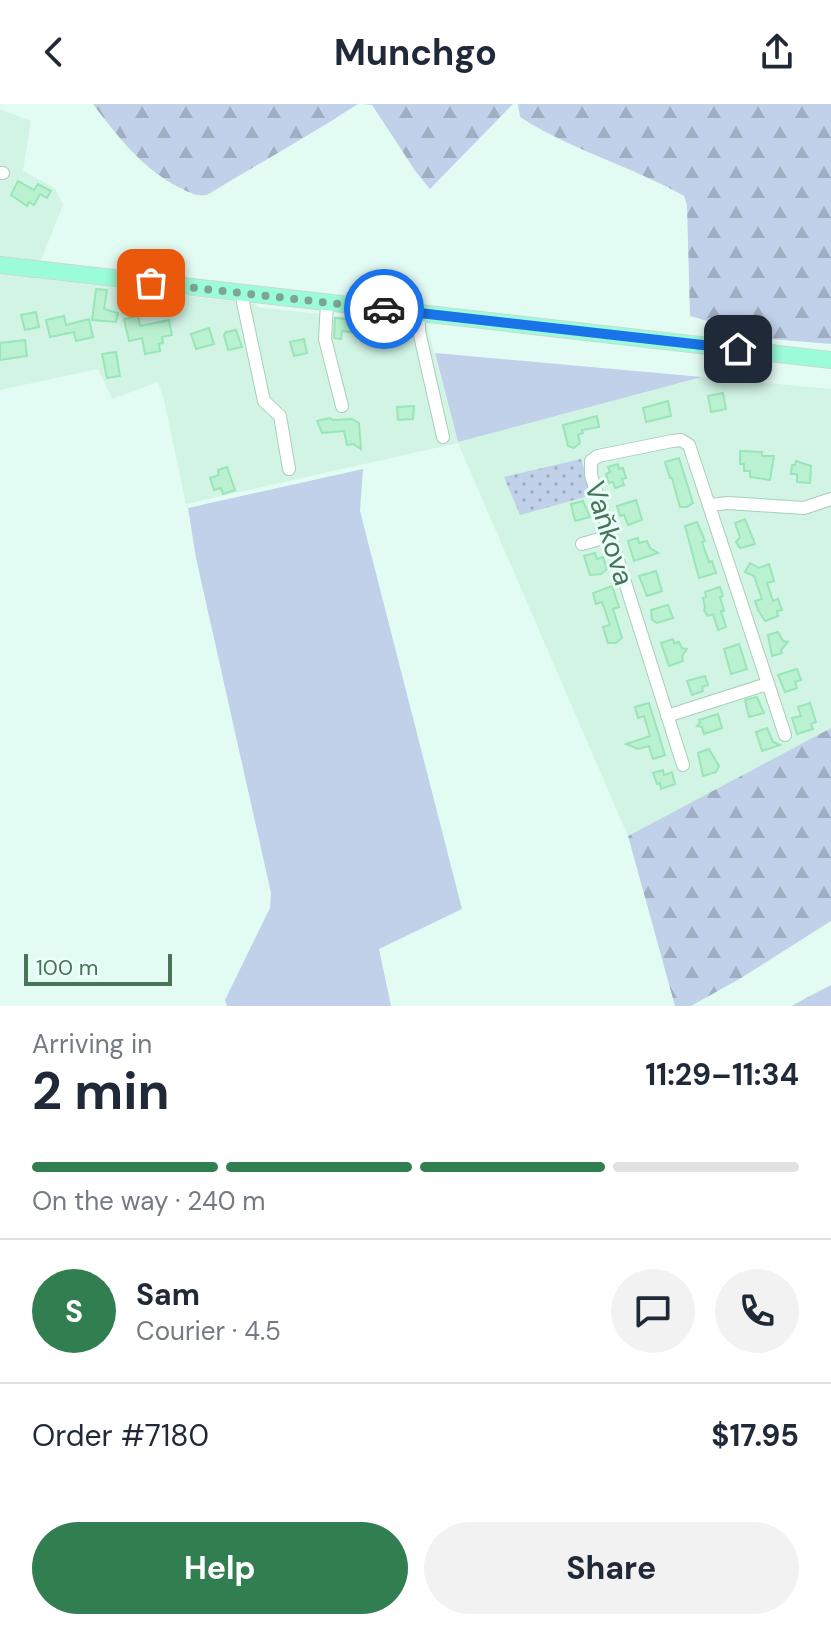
<!DOCTYPE html>
<meta charset="utf-8">
<style>
body{margin:0;font-family:"DM Sans",sans-serif;background:#f2f2f3;color:#1f2937;height:100vh;display:flex;flex-direction:column;font-size:30px;white-space:nowrap}
*{box-sizing:border-box;margin:0}
p{font-size:26px;color:#747a83}
.icon{flex:none;width:44px;height:44px;fill:none;stroke:currentColor;stroke-width:2;stroke-linecap:round;stroke-linejoin:round}
.map{position:relative;height:902px;overflow:hidden}
.sheet{display:flex;flex-direction:column;background:#fff;flex:1}
.sheet>*{flex:none}
.scale{position:absolute;left:24px;bottom:20px;width:148px;box-sizing:border-box;padding-left:8px;border:4px solid #497459;border-top:0;font-size:22px;line-height:28px;white-space:nowrap;color:#497459;-webkit-text-stroke:6px #e9fff7;paint-order:stroke}
.pin{position:absolute;display:grid;place-items:center;width:68px;height:68px;color:#fff;margin:-34px;border-radius:16px;box-shadow:0 4px 12px #0006}
.courier{position:absolute;display:grid;place-items:center;width:80px;height:80px;margin:-40px;border:6px solid #1a73e8;border-radius:50%;background:#fff;color:#222;box-shadow:0 2px 10px #0007}
.headline em{font-style:normal;font-weight:700}
.headline div{display:flex;flex-direction:column-reverse}
.headline{display:flex;align-items:center;justify-content:space-between;height:136px;padding:0 32px}
h1{font-size:52px;font-weight:700;line-height:60px}
.bar{display:grid;grid-template-columns:repeat(4,1fr);gap:12px 8px;align-content:center;height:96px;padding:0 32px}
.bar i{height:10px;border-radius:6px;background:#e0e1e3}
.bar .on{background:#317f50}
.bar p{grid-column:span 4}
.line{display:flex;align-items:center;gap:20px;padding:0 32px;border-top:2px solid #e0e1e3}
.line div{flex:1}
.round{display:grid;place-items:center;flex:none;width:84px;height:84px;border-radius:42px;background:#f2f2f3}
.button{display:flex;gap:16px;margin-top:auto;padding:16px 32px}
.button a{flex:1;height:92px;border-radius:48px;background:#317f50;color:#fff;font-size:32px;font-weight:700;line-height:92px;text-align:center}
.button a+a{background:#f2f2f3;color:#1f2937}
header{display:flex;justify-content:space-between;align-items:center;height:104px;padding:0 32px;background:#fff;font-size:36px;font-weight:700}
.map>svg:first-child{display:block}
.residential{fill:#d1f4e5}
.grass{fill:#c1d1ea}
.forest{fill:url(#forest-firs)}
.park{fill:url(#park-dots)}
.building{fill:#baf2d1;stroke:#9ae5b8;stroke-width:2}
.lines{fill:none;stroke-linecap:round;stroke-linejoin:round}
.minor-casing{stroke:#a9ceba;stroke-width:14}
.major-casing{stroke:#ccd8d1;stroke-width:18}
.minor{stroke:#fff;stroke-width:12}
.major{stroke:#9afcd9;stroke-width:16}
.done{stroke:#7fa48f;stroke-width:8;stroke-dasharray:0 14.4}
.route{stroke:#1a73e8;stroke-width:10}
.labels{text-anchor:middle;stroke-width:6;stroke-linejoin:round;paint-order:stroke}
.street-label{font-size:28px;fill:#497459;stroke:#e9fff7}
</style>
<header><svg class="icon" aria-label="back" viewBox="0 0 24 24"><path d="M15 5l-7 7 7 7"/></svg>Munchgo<svg class="icon" aria-label="share" viewBox="0 0 24 24"><path d="M12 15V3M7 8l5-5 5 5M5 13v7h14v-7"/></svg></header>
<div class="map">
<svg width="831" height="902" viewBox="0 0 831 902">
<defs>
<pattern id="forest-firs" width="22" height="20" patternUnits="userSpaceOnUse" patternTransform="scale(2)"><rect width="22" height="20" fill="#c1d1ea"/><path d="M5 1l3.5 6h-7zM16 11l3.5 6h-7z" fill="#9faec1"/></pattern>
<pattern id="park-dots" width="8" height="8" patternUnits="userSpaceOnUse" patternTransform="scale(2)"><rect width="8" height="8" fill="#c1d1ea"/><path d="M2 2h.1M6 6h.1" fill="none" stroke="#9faec1" stroke-width="1.8" stroke-linecap="round"/></pattern>
</defs>
<rect width="100%" height="100%" fill="#e3fcf3"/>
<!-- residential -->
<path class="residential" d="M0,5L31,17L23,67L55,84L63,101L34,174L256,200L258,203L427,222L458,338L702,273L831,285V624L628,732L458,339L186,400L164,296L158,278L112,295L98,265L0,286Z"/>
<!-- grass -->
<path class="grass" d="M435,249L702,273L458,338Z
M363,365L360,407L462,805L379,845L391,902H227L225,896L270,804L271,789L196,454L188,404Z"/>
<!-- forest -->
<path class="forest" d="M93,0H358C309,32 258,60 207,91C196,93 189,88 178,83C141,63 118,33 93,0Z
M363,0H513L430,85L416,68L372,1Z
M518,0H831V240L771,235L690,212L687,101L684,92C631,62 571,46 520,13Z
M831,624V817L741,874L691,902H675L628,732Z
M831,881V902H791Z"/>
<!-- park -->
<path class="park" d="M581,355L592,391L520,411L504,373Z"/>
<!-- building -->
<path class="building" d="M18,77L34,86L38,80L51,87L47,94L40,90L34,101L29,98L27,102L11,91Z
M96,185L107,186L104,205L118,209L116,218L92,216Z
M36,208L39,223L25,226L21,211Z
M64,212L66,221L89,215L93,233L76,237L74,228L50,233L46,216Z
M138,212L140,222L169,216L172,231L162,233L163,239L159,240L160,247L145,250L142,234L129,237L124,215Z
M335,214L387,219L385,234L377,233L376,238L365,236L366,230L342,227L341,235L334,234Z
M209,224L214,240L196,245L191,230Z
M236,226L242,243L228,246L224,231L226,228Z
M304,235L307,249L294,252L290,238Z
M25,236L27,252L0,256V239Z
M116,248L120,272L107,274L102,250Z
M723,289L726,305L711,308L708,292Z
M668,297L671,312L646,318L643,304Z
M414,302L413,315L398,316L397,303Z
M597,312L599,323L582,326L583,329L578,331L580,339L574,344L568,342L563,321Z
M330,314L333,316L352,315L359,319L361,345L353,340L347,341L344,327L322,329L317,317Z
M740,347L762,348V352H774L770,376L750,373V367H744V360H740Z
M679,354L693,399L687,403H680L672,374H670L665,358Z
M796,357L811,362L810,379L797,378V370H791L792,361H795Z
M618,360L619,365L623,364L626,374L622,375L624,381L615,384L613,378L609,379L606,370L610,368L608,363Z
M227,363L235,386L223,390L221,384L214,386L210,374L219,371L218,366Z
M636,396L642,416L628,421L624,411L620,412L617,402Z
M583,397L590,413L575,417L571,400Z
M745,415L755,440L740,444L736,438L740,433L735,419Z
M697,418L705,437L702,438L709,458L712,457L716,469L699,474L685,422Z
M638,434L639,439L647,437L650,444L658,449L634,457L628,437Z
M595,449L597,455L603,453L607,465L601,470L590,471L584,452Z
M750,459L759,464L769,460L774,477L767,479L773,497L778,495L782,506L777,507L778,512L765,517L758,506L755,497L762,495L754,472L745,468Z
M656,467L662,487L647,492L639,472Z
M612,482L619,503L613,505L622,534L616,539H608L603,523L610,521L602,498L596,500L593,489Z
M720,483L723,492L720,493L724,507H721L726,523L718,526L713,510L708,512L704,506L705,503L703,494L706,493L705,488Z
M668,501L673,514L657,519L652,516L651,506Z
M778,528L783,537L788,538L781,546L782,549L772,552L768,531Z
M673,535L674,539L679,538L682,544L687,545L682,552L683,557L669,562L661,539Z
M739,540L747,565L731,570L724,545Z
M797,565L801,576L795,578L797,584L785,588L778,571Z
M705,572L708,581L702,583L703,587L692,591L687,577Z
M757,593L764,609L749,613L745,596Z
M649,599L665,651L653,655L649,642L638,645L626,640L650,632L644,612L638,614L635,603Z
M810,599L816,618L811,620L813,625L797,630L792,614L801,612L798,603Z
M718,610L722,624L704,630L702,623L697,622L700,619L699,616Z
M767,624L773,638L780,641L762,647L756,628Z
M709,645L719,662L716,668L703,672L698,649Z
M663,666L664,671L672,668L675,680L661,685L660,679L657,680L653,669Z"/>
<g class="lines">
<defs>
<path id="minor" d="M0,69H3
M241,189L264,297L280,312L289,365
M327,199L325,235L342,302
M419,209V227L443,333
M710,401L728,399L804,404L831,395
M582,440L610,432
M667,612L767,580
M683,661L591,371V357L598,352L672,337L681,336L689,341L785,631"/>
<path id="major" d="M0,161L831,256"/>
</defs>
<!-- minor casing -->
<use href="#minor" class="minor-casing"/>
<!-- major casing -->
<use href="#major" class="major-casing"/>
<!-- minor -->
<use href="#minor" class="minor"/>
<!-- major -->
<use href="#major" class="major"/>
</g>
<g class="lines">
<!-- done -->
<path class="done" d="M151,179L384,205"/>
<!-- route -->
<path class="route" d="M384,205L738,245"/>
</g>
<g class="labels">
<!-- street labels -->
<g class="street-label">
<text transform="translate(610 429) rotate(73)" y="10">Vaňkova</text>
</g>
</g>
</svg>
<div class="scale">100 m</div>
<div class="pin" style="left:151px;top:179px;background:#ea580c"><svg class="icon" aria-label="bag" viewBox="0 0 24 24"><path d="M5 8h14l-1 12H6zM9 8a3 3 0 0 1 6 0"/></svg></div>
<div class="pin" style="left:738px;top:245px;background:#1f2937"><svg class="icon" aria-label="home" viewBox="0 0 24 24"><path d="M3 11l9-7 9 7M6 9v11h12V9"/></svg></div>
<div class="courier" style="left:384px;top:205px"><svg class="icon" aria-label="car" viewBox="0 0 24 24"><path d="M5 17H2v-5l4-1 3-4h7l3 4 3 1v5h-3M9 17h6M6 11h13"/><circle cx="7" cy="17" r="2"/><circle cx="17" cy="17" r="2"/></svg></div>
</div>
<section class="sheet">
<div class="headline"><div><h1>2 min</h1><p>Arriving in</p></div><em>11:29–11:34</em></div>
<div class="bar"><i class="on"></i><i class="on"></i><i class="on"></i><i></i><p>On the way · 240 m</p></div>
<div class="line" style="height:144px"><b class="round" style="background:#317f50;color:#fff">S</b><div><b>Sam</b><p>Courier · 4.5</p></div><a class="round"><svg class="icon" aria-label="chat" viewBox="0 0 24 24"><path d="M4 5h16v11H9l-5 4z"/></svg></a><a class="round"><svg class="icon" aria-label="phone" viewBox="0 0 24 24"><path d="M5 4h4l2 5-3 2q2 4 5 5l2-3 5 2v4C11 20 4 13 5 4z"/></svg></a></div>
<div class="line" style="height:104px"><div>Order #7180</div><b>$17.95</b></div>
<div class="button"><a>Help</a><a>Share</a></div>
</section>
